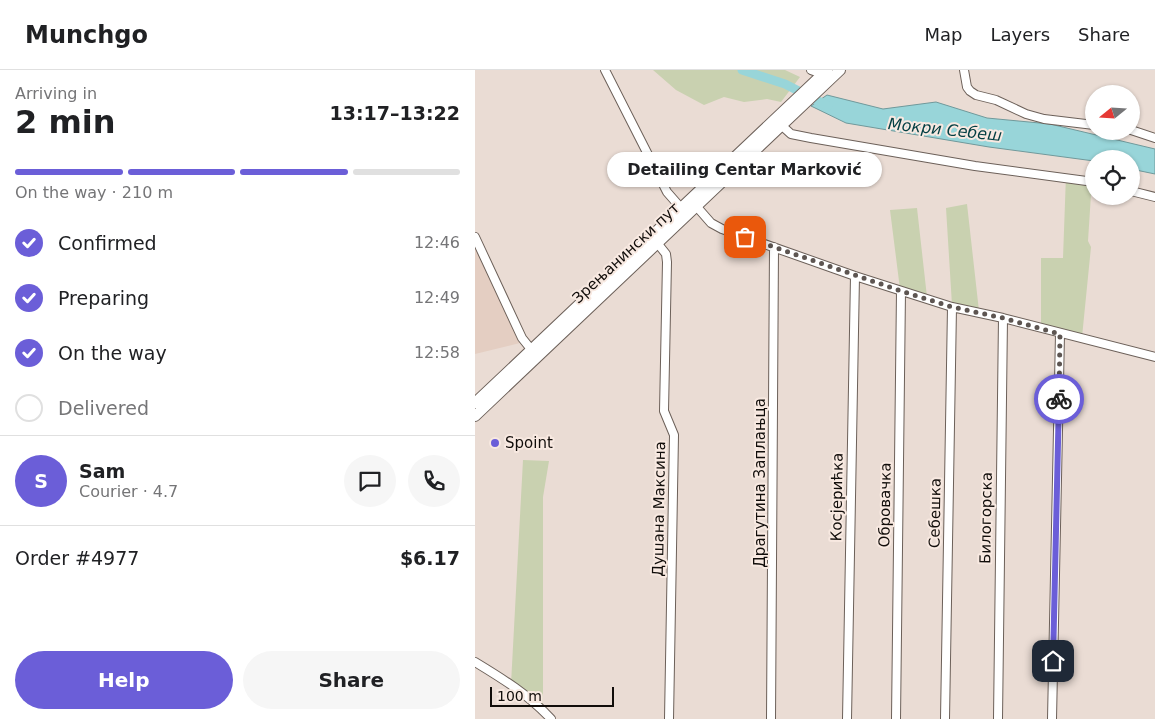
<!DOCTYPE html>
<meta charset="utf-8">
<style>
body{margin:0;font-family:"DejaVu Sans",sans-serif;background:#f6f6f6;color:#202124;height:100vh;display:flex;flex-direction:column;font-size:19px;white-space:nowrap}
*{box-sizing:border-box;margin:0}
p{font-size:16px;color:#757577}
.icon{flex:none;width:28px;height:28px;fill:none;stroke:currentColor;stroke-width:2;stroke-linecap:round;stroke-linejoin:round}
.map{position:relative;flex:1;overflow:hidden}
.side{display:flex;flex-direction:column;background:#fff;width:475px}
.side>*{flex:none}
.needle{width:32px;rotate:252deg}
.controls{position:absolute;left:610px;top:15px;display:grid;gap:10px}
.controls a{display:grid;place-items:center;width:55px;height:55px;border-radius:50%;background:#fff;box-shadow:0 1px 4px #0004;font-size:25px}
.scale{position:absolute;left:15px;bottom:12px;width:124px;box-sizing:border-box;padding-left:5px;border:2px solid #110d0a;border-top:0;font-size:14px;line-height:18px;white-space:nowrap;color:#110d0a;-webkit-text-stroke:4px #f8e9e1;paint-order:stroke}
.pin{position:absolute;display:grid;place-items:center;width:42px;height:42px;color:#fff;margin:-21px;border-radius:10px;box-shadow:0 2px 8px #0006}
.courier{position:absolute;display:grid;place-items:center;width:50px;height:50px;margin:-25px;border:4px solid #6b5ed8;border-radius:50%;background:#fff;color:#222;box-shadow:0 1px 6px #0007}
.bubble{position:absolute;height:35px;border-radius:18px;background:#fff;box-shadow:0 1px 4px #0004;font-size:16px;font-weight:700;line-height:35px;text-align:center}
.head em{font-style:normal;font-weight:700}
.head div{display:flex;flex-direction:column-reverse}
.head{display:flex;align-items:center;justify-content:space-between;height:85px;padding:0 15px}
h1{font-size:32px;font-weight:700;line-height:38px}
.bar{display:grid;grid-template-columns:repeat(4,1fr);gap:8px 5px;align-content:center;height:60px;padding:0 15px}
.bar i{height:6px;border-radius:4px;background:#e0e0e0}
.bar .selected{background:#6b5ed8}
.bar p{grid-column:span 4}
.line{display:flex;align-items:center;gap:12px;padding:0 15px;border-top:1px solid #e0e0e0}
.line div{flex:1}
.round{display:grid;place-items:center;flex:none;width:52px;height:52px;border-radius:26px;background:#f6f6f6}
ol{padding:0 15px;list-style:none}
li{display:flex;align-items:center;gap:15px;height:55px}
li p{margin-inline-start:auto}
li .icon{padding:5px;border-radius:50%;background:#6b5ed8;color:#fff;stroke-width:4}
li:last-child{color:#757577}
li i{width:28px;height:28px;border:2px solid #e0e0e0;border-radius:50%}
.button{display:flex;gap:10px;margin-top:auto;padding:10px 15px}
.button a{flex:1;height:58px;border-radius:30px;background:#6b5ed8;color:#fff;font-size:20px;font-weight:700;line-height:58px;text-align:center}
.button a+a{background:#f6f6f6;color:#202124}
header{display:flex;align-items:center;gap:30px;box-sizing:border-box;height:70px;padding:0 25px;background:#fff;border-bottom:1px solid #e0e0e0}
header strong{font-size:24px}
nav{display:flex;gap:28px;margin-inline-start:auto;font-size:18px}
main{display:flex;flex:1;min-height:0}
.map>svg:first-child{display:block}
.built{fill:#e4cec2}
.green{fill:#c9d1b0}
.water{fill:#98d5d9;stroke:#70999b}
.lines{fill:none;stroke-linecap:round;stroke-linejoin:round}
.canal{stroke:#98d5d9;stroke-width:9}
.minor-casing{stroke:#6c6059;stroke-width:10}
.secondary-casing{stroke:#6c6059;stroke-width:12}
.minor{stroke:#fff;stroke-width:8}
.secondary{stroke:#fff;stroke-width:10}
.done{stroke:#5d5551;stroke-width:5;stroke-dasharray:0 9}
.route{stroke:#6b5ed8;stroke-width:6}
.poi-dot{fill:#6b5ed8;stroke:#f8e9e1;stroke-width:2}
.labels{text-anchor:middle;stroke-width:4;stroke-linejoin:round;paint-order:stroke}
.street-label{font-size:15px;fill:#110d0a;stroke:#f8e9e1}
.poi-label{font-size:15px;fill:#110d0a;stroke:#f8e9e1;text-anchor:start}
.water-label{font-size:16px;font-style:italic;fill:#033e42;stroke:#f8e9e1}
</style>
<header>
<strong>Munchgo</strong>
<nav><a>Map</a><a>Layers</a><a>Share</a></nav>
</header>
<main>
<section class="side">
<div class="head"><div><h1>2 min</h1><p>Arriving in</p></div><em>13:17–13:22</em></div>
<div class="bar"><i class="selected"></i><i class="selected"></i><i class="selected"></i><i></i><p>On the way · 210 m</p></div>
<ol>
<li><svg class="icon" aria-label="check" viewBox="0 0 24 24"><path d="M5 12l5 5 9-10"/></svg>Confirmed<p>12:46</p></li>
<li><svg class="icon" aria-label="check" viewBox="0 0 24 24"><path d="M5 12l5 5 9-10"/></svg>Preparing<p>12:49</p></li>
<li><svg class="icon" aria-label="check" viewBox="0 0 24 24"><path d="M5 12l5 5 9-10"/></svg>On the way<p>12:58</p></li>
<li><i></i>Delivered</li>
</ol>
<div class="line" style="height:90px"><b class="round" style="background:#6b5ed8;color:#fff">S</b><div><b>Sam</b><p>Courier · 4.7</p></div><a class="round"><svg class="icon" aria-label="chat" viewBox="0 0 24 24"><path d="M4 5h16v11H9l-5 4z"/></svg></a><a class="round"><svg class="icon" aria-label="phone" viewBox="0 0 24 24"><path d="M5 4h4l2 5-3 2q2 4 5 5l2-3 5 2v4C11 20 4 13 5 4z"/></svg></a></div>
<div class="line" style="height:65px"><div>Order #4977</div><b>$6.17</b></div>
<div class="button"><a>Help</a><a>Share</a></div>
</section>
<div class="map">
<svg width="680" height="649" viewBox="0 0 680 649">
<rect width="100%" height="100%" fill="#eadcd4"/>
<!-- built -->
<path class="built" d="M0,176L45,273L0,284Z"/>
<!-- green -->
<path class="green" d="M178,0H310L325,7L306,32L292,29L269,32L249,27L229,35L201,20Z
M591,105L617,109L613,171L616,177L607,267L566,256V188H588Z
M492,134L504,241L477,235L471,138Z
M442,138L452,227L425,219L415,140Z
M48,390L74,391L68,427V641L36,614Z"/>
<!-- water -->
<path class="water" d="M352,25L408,39L461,32L512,48L575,54L680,79V104L656,99V89H619V91L514,77L371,53L336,36Z"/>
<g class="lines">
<!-- canal -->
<path class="canal" d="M267,0L310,14L353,36"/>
<defs>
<path id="minor" d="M130,0L192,122L206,138
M336,0L347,4
M489,0L492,17L495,21L501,25L521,30L551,44L569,49L619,55
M304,53L316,64L336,68L500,96L619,112
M656,60L680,68
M656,121L680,127
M222,137L236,153L247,159L380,206L477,237L528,248L680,287
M0,167L47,268L59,283
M183,174L191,184L192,192L189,341L199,365L194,649
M0,592C28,609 54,625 76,649
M296,649L299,177
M372,649L380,206
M421,649L426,221
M470,649L477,237
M523,649L528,248
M577,649L585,264"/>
<path id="secondary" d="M0,333L352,0
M0,346L365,0"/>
</defs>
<!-- minor casing -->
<use href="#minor" class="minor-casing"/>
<!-- secondary casing -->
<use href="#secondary" class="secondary-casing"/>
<!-- minor -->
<use href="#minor" class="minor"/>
<!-- secondary -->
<use href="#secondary" class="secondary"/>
</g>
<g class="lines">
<!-- done -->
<path class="done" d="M270,167L426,221L477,237L528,248L585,264L584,329"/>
<!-- route -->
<path class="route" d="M578,591L584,329"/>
</g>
<!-- markers -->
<circle class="poi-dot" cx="20" cy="373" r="5"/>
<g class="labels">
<!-- street labels -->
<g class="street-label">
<text transform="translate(151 183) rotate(-43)" y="5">Зрењанински пут</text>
<text transform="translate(285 413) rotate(-90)" y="5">Драгутина Заплањца</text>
<text transform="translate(362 427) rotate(-89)" y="5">Косјерићка</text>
<text transform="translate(410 435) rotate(-89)" y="5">Обровачка</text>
<text transform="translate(184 439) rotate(-89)" y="5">Душана Максина</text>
<text transform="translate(460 443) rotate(-89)" y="5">Себешка</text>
<text transform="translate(511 448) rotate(-89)" y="5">Билогорска</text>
</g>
<!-- poi labels -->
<g class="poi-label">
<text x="30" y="378">Spoint</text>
</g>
<!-- water labels -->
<g class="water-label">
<text transform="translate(470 59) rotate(6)" y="6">Мокри Себеш</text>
</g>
</g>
</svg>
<div class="controls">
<a><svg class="needle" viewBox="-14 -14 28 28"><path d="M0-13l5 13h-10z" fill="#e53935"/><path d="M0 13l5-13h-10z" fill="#757577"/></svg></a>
<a><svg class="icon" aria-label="locate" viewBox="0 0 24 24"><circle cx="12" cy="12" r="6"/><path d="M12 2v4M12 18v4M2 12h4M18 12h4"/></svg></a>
</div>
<div class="scale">100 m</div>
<div class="pin" style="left:270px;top:167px;background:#ea580c"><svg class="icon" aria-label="bag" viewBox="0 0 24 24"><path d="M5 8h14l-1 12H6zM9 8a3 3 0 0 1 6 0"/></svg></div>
<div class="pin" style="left:578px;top:591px;background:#1f2937"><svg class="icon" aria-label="home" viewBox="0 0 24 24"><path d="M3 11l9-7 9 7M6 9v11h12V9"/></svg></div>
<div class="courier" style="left:584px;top:329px"><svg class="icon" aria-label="bike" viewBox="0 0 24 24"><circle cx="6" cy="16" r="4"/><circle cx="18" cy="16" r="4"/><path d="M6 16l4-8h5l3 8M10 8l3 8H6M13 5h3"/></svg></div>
<div class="bubble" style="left:132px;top:82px;width:275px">Detailing Centar Marković</div>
</div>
</main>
